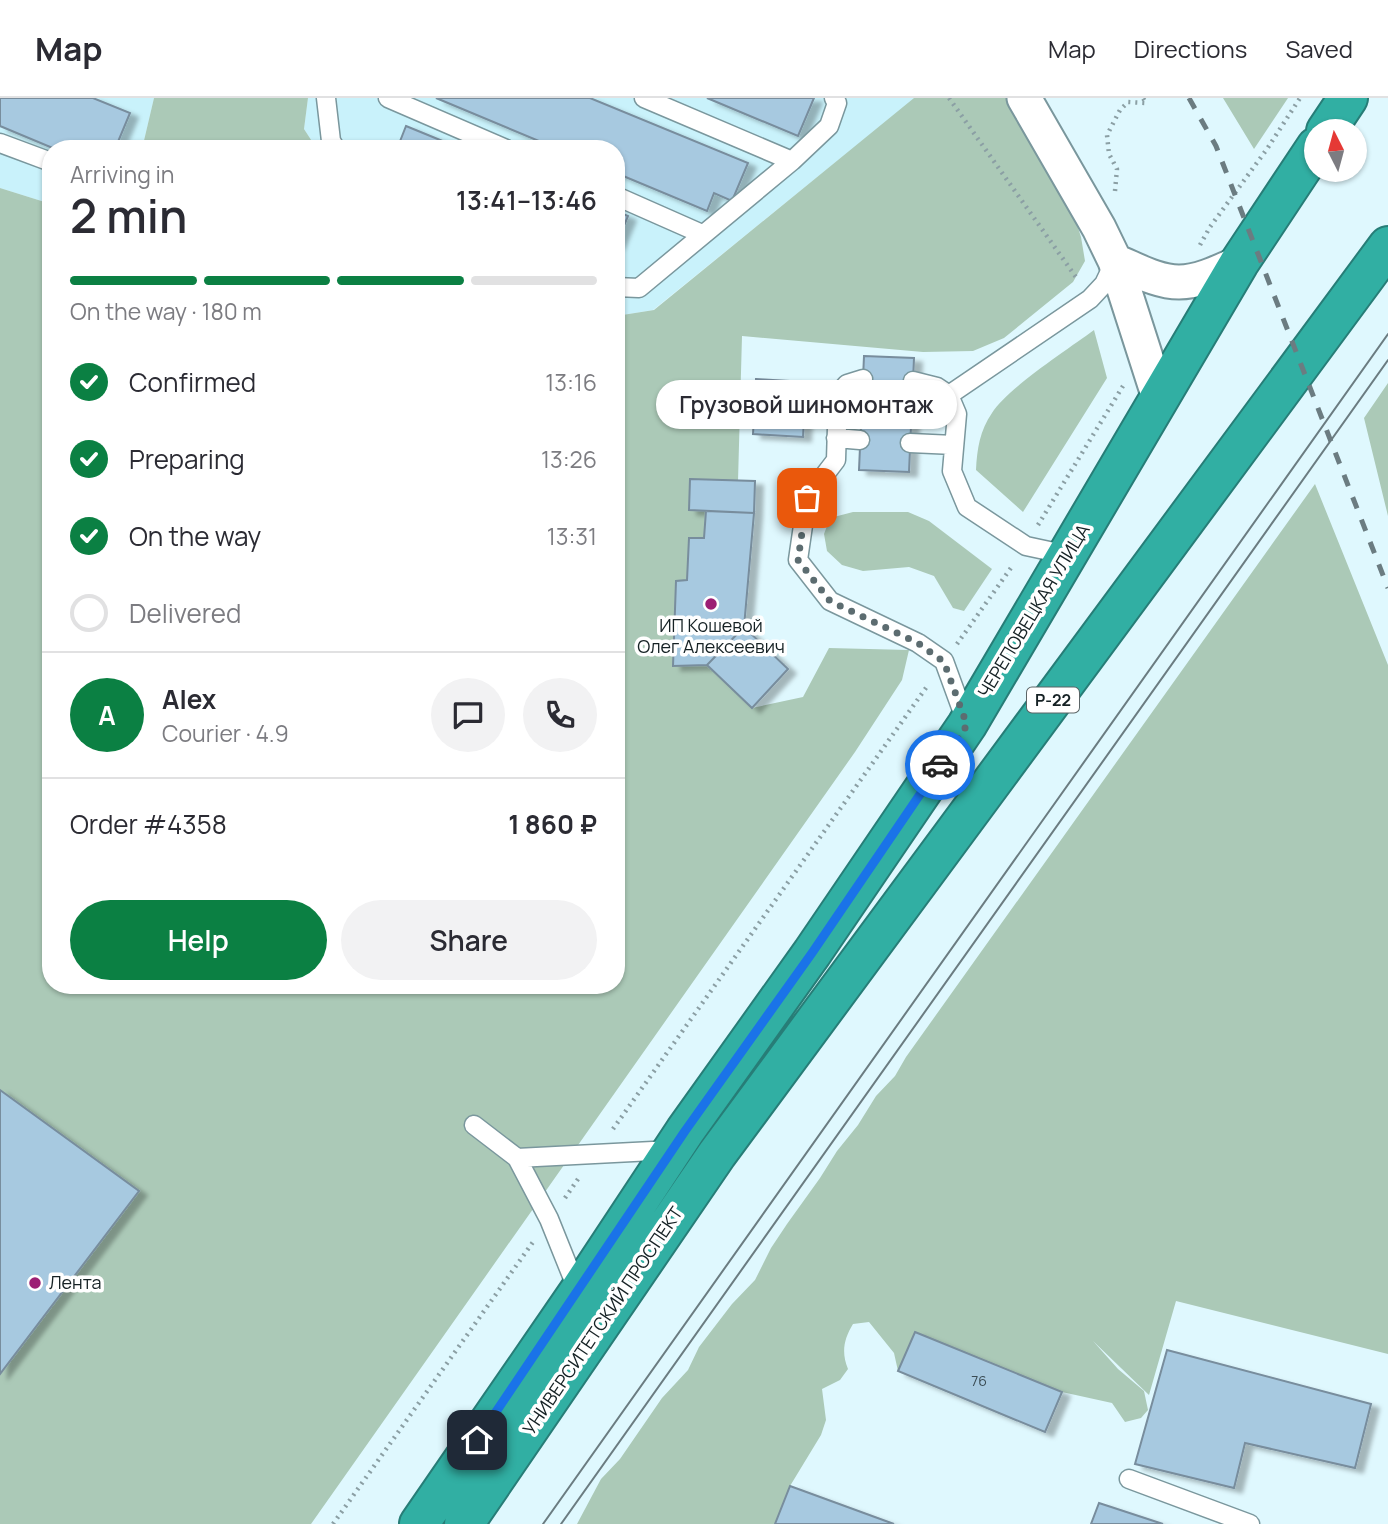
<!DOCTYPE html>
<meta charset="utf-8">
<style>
body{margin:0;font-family:Manrope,sans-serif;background:#f2f2f3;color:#2b2b33;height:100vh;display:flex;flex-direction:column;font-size:26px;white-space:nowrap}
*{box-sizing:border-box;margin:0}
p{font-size:23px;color:#7c7c81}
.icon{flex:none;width:38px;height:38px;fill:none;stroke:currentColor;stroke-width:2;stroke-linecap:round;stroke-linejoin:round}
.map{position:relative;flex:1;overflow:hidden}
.details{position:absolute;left:42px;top:42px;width:583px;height:854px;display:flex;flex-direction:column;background:#fff;border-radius:28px;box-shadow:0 2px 5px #0004}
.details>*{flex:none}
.needle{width:46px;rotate:354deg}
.fabs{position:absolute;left:1304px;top:21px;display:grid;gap:14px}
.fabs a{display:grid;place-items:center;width:63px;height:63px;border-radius:50%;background:#fff;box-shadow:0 2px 5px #0004;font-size:35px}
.pin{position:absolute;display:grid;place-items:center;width:60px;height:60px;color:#fff;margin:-30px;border-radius:14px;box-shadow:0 4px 10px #0006}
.courier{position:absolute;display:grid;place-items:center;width:70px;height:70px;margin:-35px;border:5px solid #1a73e8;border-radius:50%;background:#fff;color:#222;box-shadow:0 2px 9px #0007}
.bubble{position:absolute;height:49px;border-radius:24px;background:#fff;box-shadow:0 2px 5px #0004;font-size:23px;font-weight:600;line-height:49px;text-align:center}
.headline em{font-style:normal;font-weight:600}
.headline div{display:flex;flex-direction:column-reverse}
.headline{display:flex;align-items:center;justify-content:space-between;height:119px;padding:0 28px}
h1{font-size:46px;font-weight:600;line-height:52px}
.bar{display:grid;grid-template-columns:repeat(4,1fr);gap:10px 7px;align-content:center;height:84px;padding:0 28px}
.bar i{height:9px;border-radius:5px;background:#e1e1e2}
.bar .selected{background:#0b8043}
.bar p{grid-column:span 4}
.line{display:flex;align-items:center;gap:18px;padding:0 28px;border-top:2px solid #e1e1e2}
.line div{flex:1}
.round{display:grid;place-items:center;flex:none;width:74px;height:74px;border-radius:37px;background:#f2f2f3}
ol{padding:0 28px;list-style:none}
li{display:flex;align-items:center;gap:21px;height:77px}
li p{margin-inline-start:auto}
li .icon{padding:7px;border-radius:50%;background:#0b8043;color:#fff;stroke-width:4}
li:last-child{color:#7c7c81}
li i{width:38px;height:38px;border:4px solid #e1e1e2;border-radius:50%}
.action{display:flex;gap:14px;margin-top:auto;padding:14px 28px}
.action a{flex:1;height:80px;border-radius:42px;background:#0b8043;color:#fff;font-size:28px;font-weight:600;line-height:80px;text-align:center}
.action a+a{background:#f2f2f3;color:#2b2b33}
header{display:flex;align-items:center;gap:42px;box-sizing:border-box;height:98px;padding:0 35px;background:#fff;border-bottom:2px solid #e1e1e2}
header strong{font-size:33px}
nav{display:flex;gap:38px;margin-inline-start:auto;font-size:24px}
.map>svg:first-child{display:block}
.built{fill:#c9f2fb}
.green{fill:#abc9b7}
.building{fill:#a7c9e0;stroke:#788d9d;stroke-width:2;filter:url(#shadow)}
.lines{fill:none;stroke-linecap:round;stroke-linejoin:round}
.lane-casing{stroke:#7a979d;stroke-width:21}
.street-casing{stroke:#7a979d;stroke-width:37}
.highway-casing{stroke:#277d77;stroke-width:42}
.path{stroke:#8b9fa4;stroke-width:4.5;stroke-dasharray:2 5;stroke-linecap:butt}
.lane{stroke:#fff;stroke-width:18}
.street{stroke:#fff;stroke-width:33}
.highway{stroke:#31afa3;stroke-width:38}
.tram{stroke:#6b7c81;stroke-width:2}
.rail{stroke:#6b7c81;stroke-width:5;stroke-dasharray:12 12;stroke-linecap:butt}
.done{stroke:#5c6c70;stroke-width:7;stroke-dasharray:0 12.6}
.route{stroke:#1a73e8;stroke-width:9}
.poi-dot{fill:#9c1e74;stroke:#fff;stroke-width:2.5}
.labels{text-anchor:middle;stroke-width:7;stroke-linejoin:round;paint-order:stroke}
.number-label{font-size:14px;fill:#3a4b53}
.shield{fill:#fff;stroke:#5b6466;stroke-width:2}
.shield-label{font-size:16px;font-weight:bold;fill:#152124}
.street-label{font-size:18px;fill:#152124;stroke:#fff}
.poi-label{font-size:18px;fill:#152124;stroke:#fff}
</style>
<header>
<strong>Map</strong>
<nav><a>Map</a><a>Directions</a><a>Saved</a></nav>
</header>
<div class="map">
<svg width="1388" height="1426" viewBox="0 0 1388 1426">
<defs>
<filter id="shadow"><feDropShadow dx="8" dy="4.5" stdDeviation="2" flood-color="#0004"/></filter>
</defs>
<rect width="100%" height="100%" fill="#dff8fe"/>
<!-- built -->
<path class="built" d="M0,0H154L142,51H51V106L0,90Z
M308,0H915L653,212L616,218V51H317L304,31Z"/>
<!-- green -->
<path class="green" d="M154,0H308L304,31L317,51H142Z
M914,0H1008L1070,105L1081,139L1085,163L1073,184L1004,240L973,253L923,254L742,238L738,383L706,413L704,440L689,441L687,482L676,483L674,568L707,567L752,610L803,599L829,550L909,552L902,582L855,654L311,1426H0V90L51,106V887H616V218L654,212Z
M1223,0H1288L1254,51Z
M1094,232L1107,280L1023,414L976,372C977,351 980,332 992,315C1009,289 1067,252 1094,232Z
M1388,285V418L1364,320Z
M1315,386L1388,567V1256L1176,1203L1149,1297L1093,1243L1118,1271L1144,1293L1148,1312L1141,1320L1125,1324L1112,1305L1062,1294L915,1234L898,1273L894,1255L869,1224L853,1226C844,1241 841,1254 848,1271L840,1282L822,1291L826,1322L821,1337L790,1388L775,1426H577L601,1381L620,1361L662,1300L688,1272L699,1249L732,1206L755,1182L771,1150L787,1126L820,1080L837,1053L858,1027L876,998L895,978L906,959Z
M853,414H908L929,423L992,471L964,513L953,510L934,478L909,469L863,473L842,467L827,453L824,436L830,420Z"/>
<!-- building -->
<path class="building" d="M0,0H93L130,15L115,51H55L0,28Z
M436,0H590L748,65L732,103L714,95L707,113L616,75V51H558Z
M707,0H814L798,38Z
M406,28L462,51H397Z
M616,113L628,118L616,147Z
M864,258L914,260L909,374L859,372Z
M756,281L806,284L803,339L753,336Z
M690,381L755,383L754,415L689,412Z
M706,413L754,415L744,529L707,567L673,568L676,483L687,482L689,440H704Z
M744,529L788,571L752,610L707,567Z
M0,992L139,1093L0,1276Z
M915,1234L1062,1294L1045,1334L898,1273Z
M1167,1252L1371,1306L1355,1370L1245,1345L1234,1390L1135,1366Z
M790,1388L894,1426H775Z
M1099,1405L1163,1426H1091Z"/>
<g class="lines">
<defs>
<path id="lane" d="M326,0L331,43L336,51
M388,0L506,51
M644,0L792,63
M0,45L51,64
M616,98L702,136
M616,189L639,190L792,63L829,28L837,5L834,0
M863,281L847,286L838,296L836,362L807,400L798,462L830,503L918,545L944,563L967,626
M913,283L937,289L949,297L1090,201L1104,186L1115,163
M949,297L957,316L952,373L967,409L1026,448L1068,457
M836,340L860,342
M910,345L954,347
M474,1027L517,1060L672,1052
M517,1060L549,1121L578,1193
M1129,1381L1250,1426"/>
<path id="street" d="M1024,0L1099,130L1115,163L1159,300
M1115,163C1135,171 1157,184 1179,184C1199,184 1221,173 1239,165"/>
<path id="highway" d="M1326,33L1348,0
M419,1426L578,1195L685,1033L812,855L967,627L1239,165L1316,49
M464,1426L717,1056L1388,148"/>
</defs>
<!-- lane casing -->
<use href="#lane" class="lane-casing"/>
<!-- street casing -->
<use href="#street" class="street-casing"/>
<!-- highway casing -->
<use href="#highway" class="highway-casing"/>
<!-- path -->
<path class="path" d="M949,0L1078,182
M1115,93L1117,71L1109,56L1107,37L1120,12L1128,4L1146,5L1143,0
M1200,147L1210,129L1267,51L1300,0
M1038,427L1123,288
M957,546L1013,467
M613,1031L928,587
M565,1100L578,1081
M333,1426L533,1144"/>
<!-- lane -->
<use href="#lane" class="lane"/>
<!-- street -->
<use href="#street" class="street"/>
<!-- highway -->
<use href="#highway" class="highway"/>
<!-- tram -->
<path class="tram" d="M543,1426L1388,236
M561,1426L1388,262"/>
<!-- rail -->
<path class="rail" d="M1189,0L1216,48L1388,490"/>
</g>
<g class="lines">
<!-- done -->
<path class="done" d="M807,400L798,462L830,503L918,545L944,564L967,627L940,667"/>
<!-- route -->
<path class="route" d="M477,1342L685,1033L812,855L940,667"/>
</g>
<!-- markers -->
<g class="poi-dot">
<circle cx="711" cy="506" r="7"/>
<circle cx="35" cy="1185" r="7"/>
</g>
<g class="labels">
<!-- number labels -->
<g class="number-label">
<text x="979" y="1288">76</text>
</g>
<!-- shield labels -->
<rect class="shield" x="1027" y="589.5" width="52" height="25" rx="5"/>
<g class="shield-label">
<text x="1053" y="608">Р-22</text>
</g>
<!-- street labels -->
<g class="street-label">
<text transform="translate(1034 513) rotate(-59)" y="6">ЧЕРЕПОВЕЦКАЯ УЛИЦА</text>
<text transform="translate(603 1223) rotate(-56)" y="6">УНИВЕРСИТЕТСКИЙ ПРОСПЕКТ</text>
</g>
<!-- poi labels -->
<g class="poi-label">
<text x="711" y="534">ИП Кошевой<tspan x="711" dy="21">Олег Алексеевич</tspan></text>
<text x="49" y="1191" text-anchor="start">Лента</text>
</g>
</g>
</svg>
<div class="fabs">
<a><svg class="needle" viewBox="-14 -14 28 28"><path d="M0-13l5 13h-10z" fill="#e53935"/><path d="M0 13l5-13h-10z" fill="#7c7c81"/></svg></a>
</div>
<div class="pin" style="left:807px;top:400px;background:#ea580c"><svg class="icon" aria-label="bag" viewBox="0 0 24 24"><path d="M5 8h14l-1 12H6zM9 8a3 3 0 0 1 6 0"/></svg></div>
<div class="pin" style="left:477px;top:1342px;background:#1f2937"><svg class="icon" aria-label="home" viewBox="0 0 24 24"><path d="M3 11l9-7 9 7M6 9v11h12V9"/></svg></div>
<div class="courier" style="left:940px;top:667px"><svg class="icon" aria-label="car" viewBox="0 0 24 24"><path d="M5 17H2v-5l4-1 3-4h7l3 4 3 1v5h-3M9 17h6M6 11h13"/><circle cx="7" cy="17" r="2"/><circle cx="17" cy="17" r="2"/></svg></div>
<div class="bubble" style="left:656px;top:282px;width:301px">Грузовой шиномонтаж</div>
<section class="details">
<div class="headline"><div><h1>2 min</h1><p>Arriving in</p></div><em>13:41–13:46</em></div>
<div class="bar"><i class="selected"></i><i class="selected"></i><i class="selected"></i><i></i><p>On the way · 180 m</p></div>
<ol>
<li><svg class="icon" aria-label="check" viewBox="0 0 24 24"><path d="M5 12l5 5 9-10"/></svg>Confirmed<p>13:16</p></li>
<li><svg class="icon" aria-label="check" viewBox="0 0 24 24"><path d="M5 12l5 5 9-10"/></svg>Preparing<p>13:26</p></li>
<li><svg class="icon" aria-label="check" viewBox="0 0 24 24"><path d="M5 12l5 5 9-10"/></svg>On the way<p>13:31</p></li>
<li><i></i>Delivered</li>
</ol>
<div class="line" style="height:126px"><b class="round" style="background:#0b8043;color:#fff">A</b><div><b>Alex</b><p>Courier · 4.9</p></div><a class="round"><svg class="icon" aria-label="chat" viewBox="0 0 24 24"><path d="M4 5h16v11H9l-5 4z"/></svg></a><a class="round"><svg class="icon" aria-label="phone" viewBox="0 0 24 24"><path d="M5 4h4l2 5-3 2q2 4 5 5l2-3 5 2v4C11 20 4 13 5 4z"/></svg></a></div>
<div class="line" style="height:91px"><div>Order #4358</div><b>1 860 ₽</b></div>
<div class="action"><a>Help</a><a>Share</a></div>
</section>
</div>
